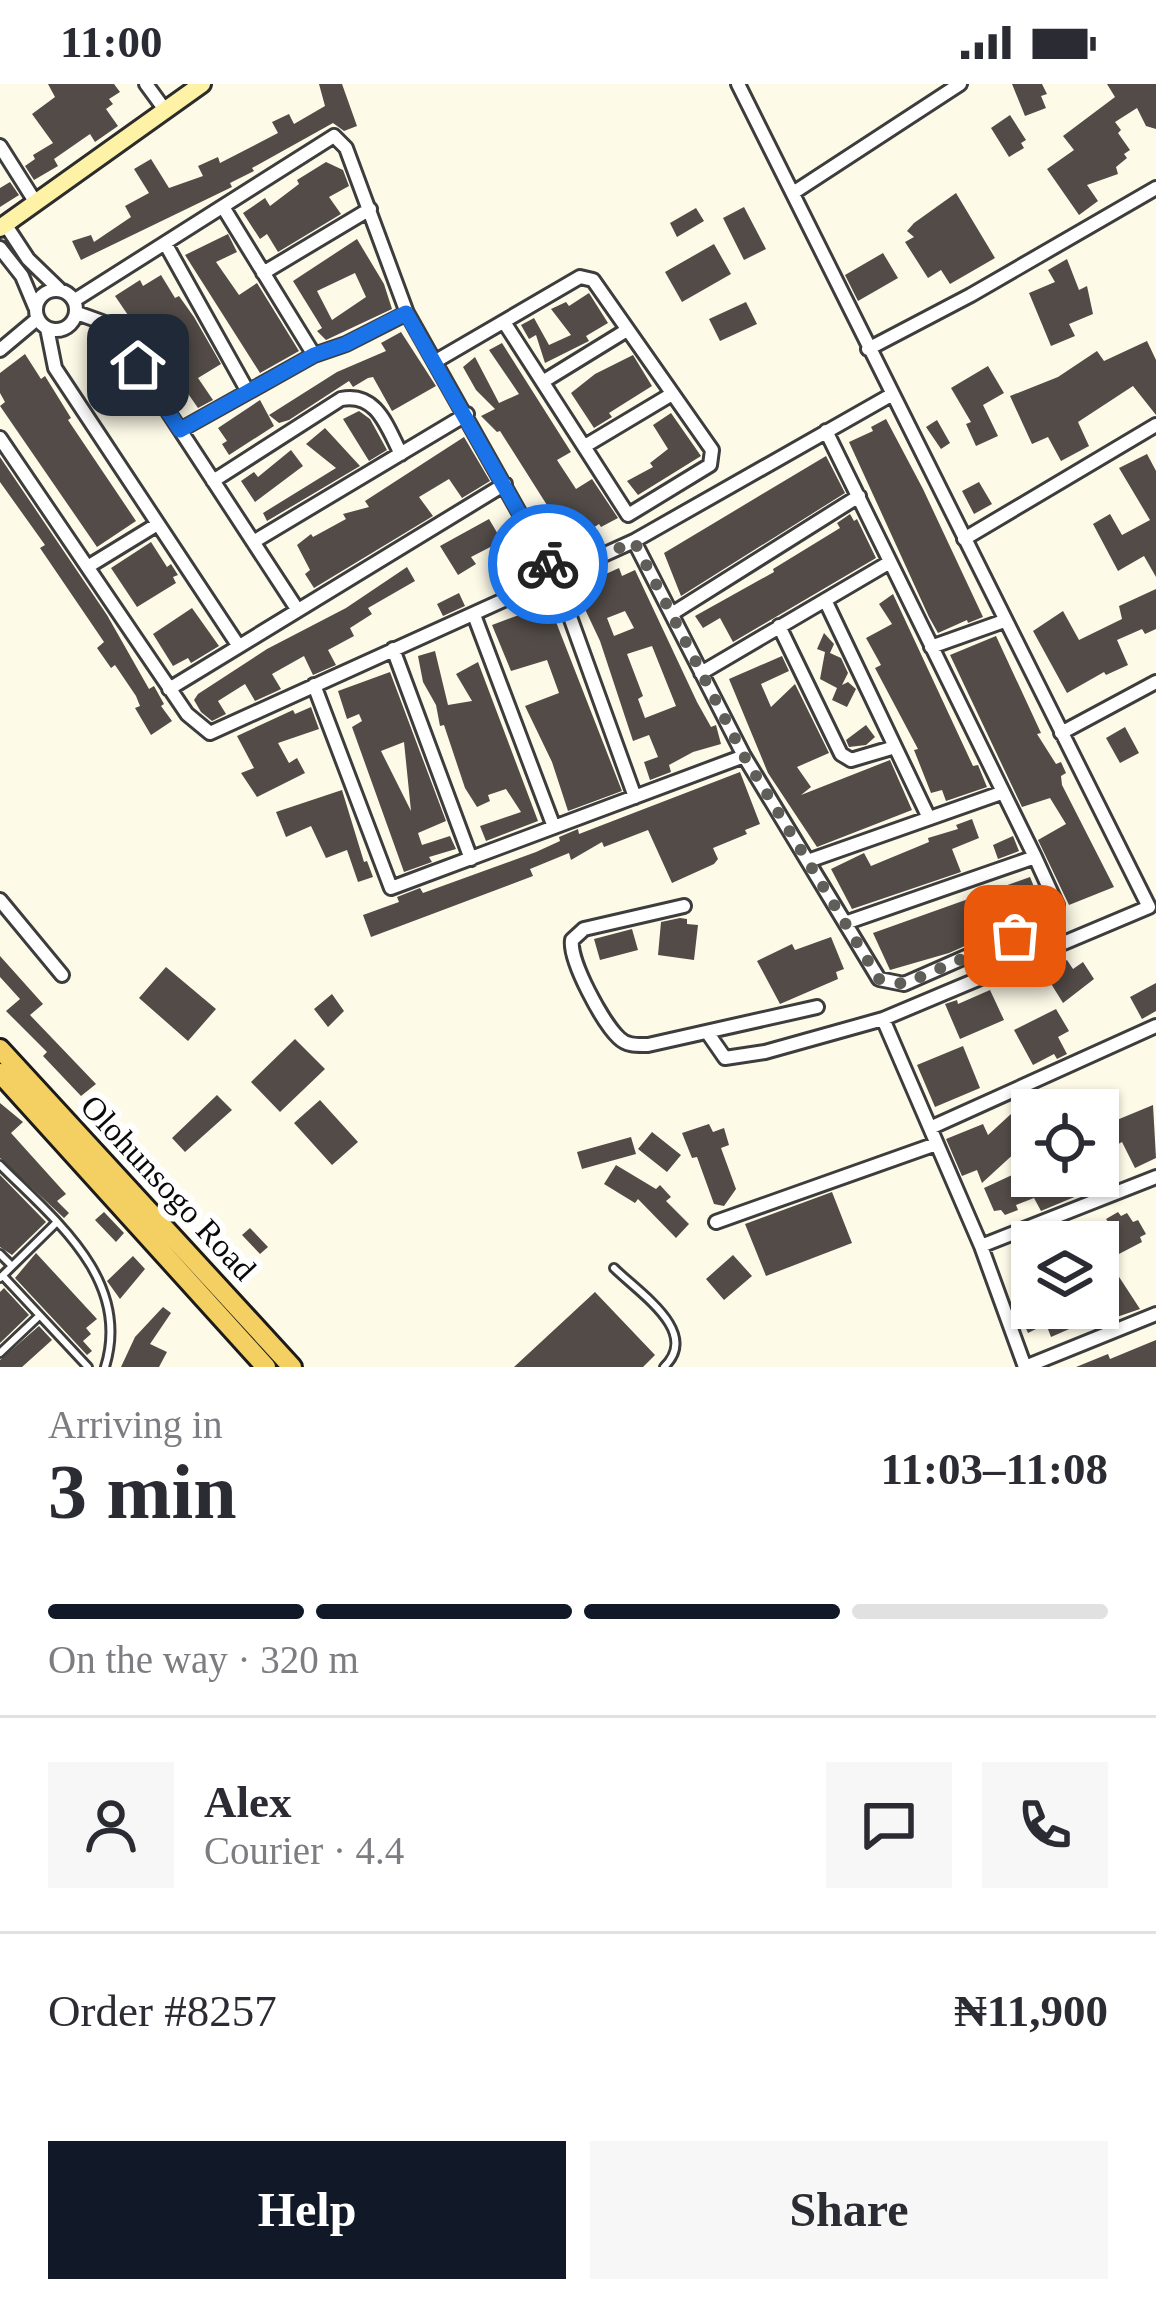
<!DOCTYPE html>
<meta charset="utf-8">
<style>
body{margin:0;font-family:"Times New Roman",serif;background:#f7f7f7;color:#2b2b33;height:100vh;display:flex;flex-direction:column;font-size:45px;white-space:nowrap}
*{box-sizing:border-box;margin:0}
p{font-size:39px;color:#7c7c81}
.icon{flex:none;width:66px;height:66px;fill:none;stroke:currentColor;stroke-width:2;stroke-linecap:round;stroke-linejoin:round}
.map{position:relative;height:1283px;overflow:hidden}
.panel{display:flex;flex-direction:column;background:#fff;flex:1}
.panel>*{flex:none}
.buttons{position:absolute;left:1011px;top:1005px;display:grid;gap:24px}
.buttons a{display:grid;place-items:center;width:108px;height:108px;border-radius:0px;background:#fff;box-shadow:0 3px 9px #0004;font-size:60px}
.pin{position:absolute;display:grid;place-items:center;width:102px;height:102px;color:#fff;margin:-51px;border-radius:24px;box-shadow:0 6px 18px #0006}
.courier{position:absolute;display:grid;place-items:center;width:120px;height:120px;margin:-60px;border:9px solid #1a73e8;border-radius:50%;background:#fff;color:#222;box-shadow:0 3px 15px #0007}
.summary em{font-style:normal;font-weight:800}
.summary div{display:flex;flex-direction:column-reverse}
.summary{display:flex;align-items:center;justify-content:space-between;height:204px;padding:0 48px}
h1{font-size:78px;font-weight:800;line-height:90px}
.bar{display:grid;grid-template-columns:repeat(4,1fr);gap:18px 12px;align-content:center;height:144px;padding:0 48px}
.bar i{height:15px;border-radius:9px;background:#e1e1e2}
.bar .active{background:#111827}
.bar p{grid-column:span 4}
.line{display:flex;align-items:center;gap:30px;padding:0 48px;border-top:3px solid #e1e1e2}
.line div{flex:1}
.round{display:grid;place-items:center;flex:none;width:126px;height:126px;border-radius:0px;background:#f7f7f7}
.cta{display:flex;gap:24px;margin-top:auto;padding:24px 48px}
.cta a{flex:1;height:138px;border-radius:0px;background:#111827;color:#fff;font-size:48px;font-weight:800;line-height:138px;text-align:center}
.cta a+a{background:#f7f7f7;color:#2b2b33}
.status{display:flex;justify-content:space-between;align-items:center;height:84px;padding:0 60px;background:#fff;direction:ltr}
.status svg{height:33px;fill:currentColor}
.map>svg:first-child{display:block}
.building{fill:#524b47;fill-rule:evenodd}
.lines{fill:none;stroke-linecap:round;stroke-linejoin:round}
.lane-casing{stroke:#3d3d3d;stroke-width:12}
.street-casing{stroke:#3d3d3d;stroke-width:18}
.secondary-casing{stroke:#2c2c2c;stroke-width:22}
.primary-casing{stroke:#1b1b1b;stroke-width:24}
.lane{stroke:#fff;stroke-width:6}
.street{stroke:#fff;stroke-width:12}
.secondary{stroke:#fdf2a5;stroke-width:16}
.primary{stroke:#f4cf62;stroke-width:18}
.done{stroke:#5f5e58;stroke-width:12;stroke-dasharray:0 21.6}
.route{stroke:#1a73e8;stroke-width:15}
.labels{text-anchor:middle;stroke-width:12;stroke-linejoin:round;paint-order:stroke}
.street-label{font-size:33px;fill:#0a0a0a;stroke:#fff}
</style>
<div class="status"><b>11:00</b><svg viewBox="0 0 49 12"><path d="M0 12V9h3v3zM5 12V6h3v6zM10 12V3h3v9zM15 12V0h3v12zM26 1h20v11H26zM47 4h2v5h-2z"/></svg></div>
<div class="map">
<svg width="1156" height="1283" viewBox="0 0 1156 1283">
<rect width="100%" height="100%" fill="#fefae8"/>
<!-- building -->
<path class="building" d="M48,0H114L120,8L109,15L113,20L106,25L118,42L95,58L90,50L54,75L58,82L34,96L25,82L35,75L33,71L53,59L32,30L55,13Z
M319,0H342L357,42L344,47L333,39L252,84L254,87L230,99L232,103L81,176L72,157L91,151L94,158L131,133L125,122L149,109L134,85L151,75L169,104L203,92L198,82L218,73L220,79L278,49L272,38L289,30L294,40L325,22Z
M1012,0H1042L1047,10L1041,12L1046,24L1025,32Z
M1107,0H1156V45L1146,42L1137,24L1115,38L1121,46L1118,49L1130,66L1124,70L1127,74L1116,83L1118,90L1087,101L1098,117L1079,131L1047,85L1074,66L1063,52L1115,13Z
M1010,31L1026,56L1021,59L1024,64L1009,73L991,44Z
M326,78L343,86L349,102L329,113L341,130L278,168L267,150L260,155L243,129L265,114L270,122L299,100L297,96Z
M10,98L19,111L0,123V104Z
M956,109L995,174L950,200L941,186L928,194L905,158L914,153L907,147L914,139Z
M744,123L766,165L744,176L723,134Z
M696,124L704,137L677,153L670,139Z
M228,150L237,168L216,178L239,211L257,199L299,267L260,289L185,171Z
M357,155L384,200L392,225L326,256L317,247L322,244L293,197ZM355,189L366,213L332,236L317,207Z
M714,160L731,190L682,218L665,188Z
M883,169L898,194L858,217L845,191Z
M1067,175L1079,206L1087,202L1093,230L1069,240L1075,252L1051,262L1029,209L1055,198L1048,186Z
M161,191L175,214L179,212L194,233L221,280L198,294L213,316L198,324L182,301L180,304L164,284L115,212L140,196L143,202Z
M589,209L608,239L586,252L589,257L545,279L536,251L529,255L521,241L534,234L549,261L571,251L551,225L566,218L569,222Z
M746,218L757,240L720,257L709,235Z
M401,248L436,302L392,327L373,293L368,294L353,303L349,297L289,336L279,339L269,331L337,288L386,267L381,259Z
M1147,257L1156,276V331L1133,302L1078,338L1089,362L1061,377L1048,353L1032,360L1010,312L1058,293L1097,267L1104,277Z
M502,259L571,368L557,376L576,405L592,395L618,434L601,443L599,440L571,459L500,347L497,348L481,332L495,325L476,306L463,283L475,273L499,319L519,310L489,266Z
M25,270L41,295L45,292L71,334L68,336L136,437L97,463L0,322L5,318L0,309V289Z
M633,271L652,302L609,329L612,333L594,344L571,309L595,290Z
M988,282L1004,309L983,321L998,352L976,362L966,340L971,338L951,304Z
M260,316L274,342L229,371L222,360L227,357L218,344Z
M359,327L370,335L387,366L369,377L343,335Z
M671,329L701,372L638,411L627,397L653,383L650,379L668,365L653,341Z
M886,335L923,405L983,533L968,539L967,536L938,549L929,533L849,358L873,347L871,343Z
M937,336L950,359L941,365L926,343Z
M325,344L360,382L267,437L263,429L336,384L306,360Z
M464,353L490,397L462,414L449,395L419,413L433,432L314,504L305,490L310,486L297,461L311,450L313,453L346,435L343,430L369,423L365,417Z
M291,366L303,382L255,418L241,397L254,388L258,393Z
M1147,370L1156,387V493L1144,472L1118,487L1093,440L1110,430L1122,451L1150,436L1119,384Z
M826,372L845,409L681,512L664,469Z
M0,373L107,531L149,605L154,602L164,620L161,622L172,637L151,651L135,624L140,622L136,612L115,581L111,584L97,564L104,558L40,464L45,461L0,398Z
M979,398L992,420L974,430L962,407Z
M850,430L854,437L857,435L876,474L733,558L720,534L703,544L695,532L774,488L773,485L840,444L837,439Z
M489,435L502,457L471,473L476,480L458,491L440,462Z
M151,458L167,483L171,480L178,491L173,493L176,499L137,523L111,484Z
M407,483L415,497L368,524L372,530L350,544L354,552L328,566L336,581L313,591L304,572L272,590L281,605L277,607L255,617L245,600L218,617L226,630L212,637L201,628L194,616L198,610L267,565L346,524Z
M619,484L622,492L635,486L697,618L711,643L716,641L721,660L693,668L669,681L671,688L650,696L644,678L658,673L649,651L633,657L600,557L575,504ZM625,527L634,544L614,552L607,534ZM652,562L676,622L645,634L638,615L643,612L627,570Z
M1156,505V545L1145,550L1142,545L1117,556L1128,581L1106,591L1104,588L1067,609L1033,547L1063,527L1079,556L1122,535L1119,522Z
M459,509L465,522L443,532L437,520Z
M893,510L973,682L978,681L987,703L946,717L942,706L931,709L914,666L918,665L875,584L881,581L866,554L892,540L879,520Z
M549,520L622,707L568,727L552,678L525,622L559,609L547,576L511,587L492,541Z
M192,524L219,562L191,579L188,574L173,582L153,550Z
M824,549L834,560L830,569L841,574L848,589L842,601L848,598L856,605L847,623L832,616L837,604L820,595L825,568L817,565Z
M996,552L1041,649L1037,650L1056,680L1061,678L1066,689L1061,692L1062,701L1114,803L1069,821L1038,756L1066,740L1050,714L1022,723L950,571Z
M435,567L448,621L472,617L456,590L478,578L538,737L486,757L480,742L521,728L506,705L488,711L490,717L477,723L465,704L444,641L440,642L436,621L423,598L418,572Z
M782,572L789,587L761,600L771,623L795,600L829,669L797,683L811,703L801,711L890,676L912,726L817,763L768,689L729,595Z
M390,588L446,737L418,749L422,761L450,752L456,765L429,773L432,778L404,788L352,643L362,637L359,630L347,635L338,607ZM404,658L411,727L381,667Z
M311,623L319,645L278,659L289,679L297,674L305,689L257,713L241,689L254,684L237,652L293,626L295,630Z
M866,641L875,653L866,661L849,663L846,656Z
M1125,643L1139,669L1120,679L1106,654Z
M740,688L760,740L745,746L747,750L713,764L718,775L714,780L672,799L648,746L604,763L602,758L571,776L569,769L530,785L533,792L371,853L363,831L399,818L397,813L420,804L423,809L536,768L560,757L559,753L578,745L579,750Z
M342,706L364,778L367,777L373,793L358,798L347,766L326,774L311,742L286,753L276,728Z
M972,735L979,754L952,765L961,788L852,825L831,785L864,769L871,782L929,758L928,754L958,745L956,741Z
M1013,752L1019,767L998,775L993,761Z
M1030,793L1039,815L1042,814L1046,821L1044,827L949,869L890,886L873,849Z
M680,834L687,835V840L698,841L694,876L658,871L661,838Z
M632,845L638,866L600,876L594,855Z
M831,853L844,885L836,888L838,895L780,920L757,877L792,860L795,866Z
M0,872L43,920L30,931L96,1000L81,1012L43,972L47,968L6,927L20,915L0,893Z
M1067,876L1073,885L1083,878L1094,895L1063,919L1045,890Z
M166,883L216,925L188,957L139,914Z
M1156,899V927L1142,935L1130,913Z
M990,906L1004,936L960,955L945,920L957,916L958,920Z
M332,910L344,927L328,943L314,925Z
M1056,925L1069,947L1058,953L1067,970L1057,975L1054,970L1033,981L1014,946Z
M295,955L325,985L280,1028L251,998Z
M963,962L980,1004L935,1023L917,981Z
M217,1011L232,1026L185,1068L172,1054Z
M320,1016L358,1058L332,1081L294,1039Z
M0,1019L23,1038L11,1049L66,1110L57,1117L69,1129L64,1134L0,1074Z
M1153,1021L1156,1074L1135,1084L1122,1058L1098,1071V1050L1114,1043L1112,1038Z
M1011,1030L1032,1053L982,1099L977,1086L962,1092L946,1055L983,1040L988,1051Z
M709,1040L713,1048L724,1044L729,1061L721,1064L736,1105L724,1122L714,1120L697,1073L692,1074L682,1049Z
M652,1048L681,1071L667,1088L638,1065Z
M631,1053L636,1070L582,1085L577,1068Z
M616,1081L656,1105L660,1101L671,1113L666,1117L689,1140L676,1154L638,1115L635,1119L604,1100Z
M1029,1083L1032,1092H1076L1084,1109L1041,1127L1034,1114L1016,1121L1018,1126L1005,1131L1001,1126L994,1127L984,1104Z
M0,1091L46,1138L12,1171L0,1163Z
M832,1108L852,1159L766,1192L745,1140Z
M104,1128L124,1149L116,1158L95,1136Z
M1118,1128L1121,1132L1127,1129L1133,1138L1138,1136L1146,1150L1140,1153L1142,1158L1117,1171L1102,1144L1109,1139L1106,1135Z
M250,1144L268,1163L260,1170L242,1151Z
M36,1169L97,1235L86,1244L91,1250L83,1257L92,1267L87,1271L15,1194Z
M733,1171L752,1192L724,1216L706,1195Z
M133,1172L145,1185L120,1215L107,1197Z
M1110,1179L1140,1225L1085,1244L1083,1239L1051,1253L1046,1240L1028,1249L1014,1219L1024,1215L1028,1224H1098V1185Z
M4,1204L29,1231L0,1259V1208Z
M595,1208L655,1271L643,1283H514Z
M163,1223L171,1229L150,1260L167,1268L159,1283H121L135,1253Z
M39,1242L52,1256L22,1283H0V1276Z
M1156,1256V1283H1076L1108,1270L1110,1275Z"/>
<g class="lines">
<defs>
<path id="lane" d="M0,1081C55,1136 132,1196 105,1283
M0,1170L11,1181
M614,1184C639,1209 701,1248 664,1283
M3,1192L88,1283
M0,1194L57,1138
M0,1269L38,1233"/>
<path id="street" d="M146,0L165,26
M0,62L36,119
M793,109L960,0
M223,123L314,271
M5,140L28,175L59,205
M165,159L247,306
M0,164L22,192L35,223
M263,189L370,125
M36 226a20 20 0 1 1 40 0a20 20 0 1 1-40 0Z
M75,216L334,52L346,64L407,229L556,494L635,713
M77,229L102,238L120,254L297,525
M47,244L55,284L238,561
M868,265L971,211L1156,104
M0,266L37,235
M436,277L580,193L593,196L712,366L710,381L628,431L504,238
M544,297L627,246
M180,346L314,271L346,260L407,229
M0,354L187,630L210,649L634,457L891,311
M585,362L672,310
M213,397L341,315C377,308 387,343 401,370
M964,455L1156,341
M634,457L744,672L879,895L904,900L1052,835L1057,821L1035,773L826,347
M253,458L467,330
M89,482L156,441
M825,516L929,734
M673,529L859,412
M474,531L554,743
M779,542L841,670L851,676L895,663
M931,563L1004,537
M393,565L471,775
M701,589L890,478
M314,601L391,804L744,672
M169,605L505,400
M1061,649L1156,598
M808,777L1001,709
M0,816L62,891
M684,822L584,845L572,856C569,877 603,939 619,954C627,962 637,961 648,961L817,923
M845,839L1035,773
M883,935L981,1162
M707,948L725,974L765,968L883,935L1149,823L738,0
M930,1044L1156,942
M1156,1093L981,1162L1025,1283L1156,1230
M716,1138L936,1060"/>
<path id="secondary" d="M0,144L202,0"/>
<path id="primary" d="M0,965L292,1283
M0,989L266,1283"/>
</defs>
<!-- lane casing -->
<use href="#lane" class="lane-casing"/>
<!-- street casing -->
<use href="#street" class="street-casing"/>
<!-- secondary casing -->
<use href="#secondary" class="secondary-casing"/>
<!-- primary casing -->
<use href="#primary" class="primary-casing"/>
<!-- lane -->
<use href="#lane" class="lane"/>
<!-- street -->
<use href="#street" class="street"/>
<!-- secondary -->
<use href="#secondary" class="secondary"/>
<!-- primary -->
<use href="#primary" class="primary"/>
</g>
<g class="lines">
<!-- done -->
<path class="done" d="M548,480L556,494L634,457L744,672L879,895L904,900L1015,852"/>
<!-- route -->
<path class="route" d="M138,281L180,346L314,271L346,260L406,229L548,480"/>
</g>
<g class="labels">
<!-- street labels -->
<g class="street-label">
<text transform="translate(169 1103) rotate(47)" y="12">Olohunsogo Road</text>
</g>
</g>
</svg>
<div class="buttons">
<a><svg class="icon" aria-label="locate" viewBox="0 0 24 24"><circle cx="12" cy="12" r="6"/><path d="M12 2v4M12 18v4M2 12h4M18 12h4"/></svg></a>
<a><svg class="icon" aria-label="layers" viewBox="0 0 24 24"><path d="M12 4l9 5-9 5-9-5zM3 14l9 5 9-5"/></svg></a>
</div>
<div class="pin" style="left:1015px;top:852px;background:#ea580c"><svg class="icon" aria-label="bag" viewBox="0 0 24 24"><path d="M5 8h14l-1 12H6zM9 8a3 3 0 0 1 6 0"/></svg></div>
<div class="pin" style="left:138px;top:281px;background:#1f2937"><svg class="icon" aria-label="home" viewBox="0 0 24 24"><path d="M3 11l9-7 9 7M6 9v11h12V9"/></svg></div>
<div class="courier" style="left:548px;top:480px"><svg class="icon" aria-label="bike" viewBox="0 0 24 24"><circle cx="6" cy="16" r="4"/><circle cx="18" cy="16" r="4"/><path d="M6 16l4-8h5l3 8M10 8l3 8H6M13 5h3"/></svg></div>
</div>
<section class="panel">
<div class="summary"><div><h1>3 min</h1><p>Arriving in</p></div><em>11:03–11:08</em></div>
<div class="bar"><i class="active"></i><i class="active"></i><i class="active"></i><i></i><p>On the way · 320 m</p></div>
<div class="line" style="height:216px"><a class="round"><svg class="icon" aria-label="person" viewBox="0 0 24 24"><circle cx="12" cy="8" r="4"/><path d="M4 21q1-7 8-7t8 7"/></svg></a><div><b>Alex</b><p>Courier · 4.4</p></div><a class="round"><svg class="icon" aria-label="chat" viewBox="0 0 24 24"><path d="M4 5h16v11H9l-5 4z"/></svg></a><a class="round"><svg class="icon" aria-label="phone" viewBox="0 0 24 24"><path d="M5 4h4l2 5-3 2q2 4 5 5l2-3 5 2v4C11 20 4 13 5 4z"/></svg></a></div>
<div class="line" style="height:156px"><div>Order #8257</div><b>₦11,900</b></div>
<div class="cta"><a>Help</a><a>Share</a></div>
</section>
